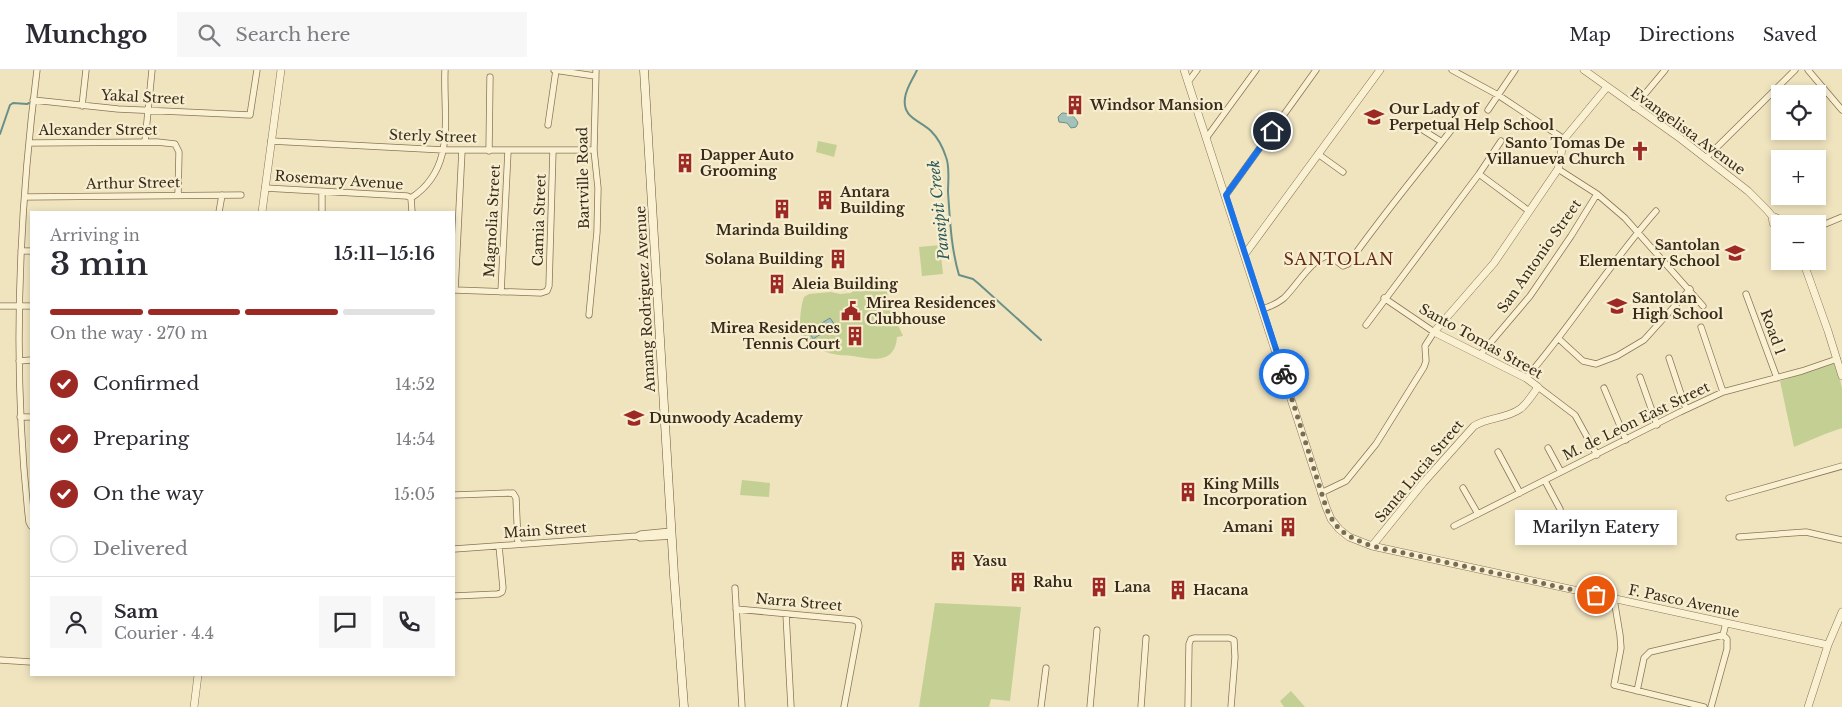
<!DOCTYPE html>
<meta charset="utf-8">
<style>
body{margin:0;font-family:"Libre Baskerville",serif;background:#f7f7f7;color:#2b2b33;height:100vh;display:flex;flex-direction:column;font-size:19px;white-space:nowrap}
*{box-sizing:border-box;margin:0}
p{font-size:16px;color:#7c7c81}
.icon{flex:none;width:28px;height:28px;fill:none;stroke:currentColor;stroke-width:2;stroke-linecap:round;stroke-linejoin:round}
.map{position:relative;flex:1;overflow:hidden}
.details{position:absolute;left:30px;top:141px;width:425px;height:465px;display:flex;flex-direction:column;background:#fff;border-radius:0px;box-shadow:0 2px 8px #0003}
.details>*{flex:none}
.tools{position:absolute;left:1771px;top:15px;display:grid;gap:10px}
.tools a{display:grid;place-items:center;width:55px;height:55px;border-radius:0px;background:#fff;box-shadow:0 2px 8px #0003;font-size:25px}
.pin{position:absolute;display:grid;place-items:center;width:42px;height:42px;color:#fff;margin:-21px;border:2px solid #fff;border-radius:50%;box-shadow:0 1px 5px #0007}
.courier{position:absolute;display:grid;place-items:center;width:50px;height:50px;margin:-25px;border:4px solid #1a73e8;border-radius:50%;background:#fff;color:#222;box-shadow:0 1px 6px #0007}
.bubble{position:absolute;height:35px;border-radius:0px;background:#fff;box-shadow:0 2px 8px #0003;font-size:16px;font-weight:600;line-height:35px;text-align:center}
.overview em{font-style:normal;font-weight:600}
.overview div{display:flex;flex-direction:column-reverse}
.overview{display:flex;align-items:center;justify-content:space-between;height:85px;padding:0 20px}
h1{font-size:32px;font-weight:600;line-height:38px}
.bar{display:grid;grid-template-columns:repeat(4,1fr);gap:8px 5px;align-content:center;height:60px;padding:0 20px}
.bar i{height:6px;border-radius:4px;background:#e1e1e2}
.bar .active{background:#9c2924}
.bar p{grid-column:span 4}
.line{display:flex;align-items:center;gap:12px;padding:0 20px;border-top:1px solid #e1e1e2}
.line div{flex:1}
.round{display:grid;place-items:center;flex:none;width:52px;height:52px;border-radius:0px;background:#f7f7f7}
ol{padding:0 20px;list-style:none}
li{display:flex;align-items:center;gap:15px;height:55px}
li p{margin-inline-start:auto}
li .icon{padding:5px;border-radius:50%;background:#9c2924;color:#fff;stroke-width:4}
li:last-child{color:#7c7c81}
li i{width:28px;height:28px;border:2px solid #e1e1e2;border-radius:50%}
header{display:flex;align-items:center;gap:30px;box-sizing:border-box;height:70px;padding:0 25px;background:#fff;border-bottom:1px solid #e1e1e2}
header strong{font-size:24px}
nav{display:flex;gap:28px;margin-inline-start:auto;font-size:18px}
.search{width:350px;height:45px;background:#f7f7f7;display:flex;align-items:center;gap:12px;box-sizing:border-box;padding:0 18px;border-radius:0px;color:#7c7c81;font-size:19px}
.map>svg:first-child{display:block}
.green{fill:#c4cf93}
.water{fill:#a3c2ba;stroke:#699088}
.lines{fill:none;stroke-linecap:round;stroke-linejoin:round}
.stream{stroke:#699088;stroke-width:2}
.minor-casing{stroke:#8a7457;stroke-width:7}
.tertiary-casing{stroke:#8a7457;stroke-width:8}
.secondary-casing{stroke:#6b553a;stroke-width:9}
.minor{stroke:#faf1d3;stroke-width:5.5}
.tertiary{stroke:#faf1d3;stroke-width:7}
.secondary{stroke:#faf1d3;stroke-width:8}
.done{stroke:#786c55;stroke-width:5;stroke-dasharray:0 9}
.route{stroke:#1a73e8;stroke-width:6}
.labels{text-anchor:middle;stroke-width:4.5;stroke-linejoin:round;paint-order:stroke}
.street-label{font-size:14px;fill:#382b1c;stroke:#f7eecf}
.poi-label{font-size:14px;font-weight:bold;fill:#382b1c;stroke:#f7eecf;text-anchor:start}
.water-label{font-size:15px;font-style:italic;fill:#2a5959;stroke:#f7eecf}
.quarter-label{font-size:16px;letter-spacing:1px;fill:#672d19;stroke:#f7eecf}
</style>
<header>
<strong>Munchgo</strong>
<div class="search"><svg class="icon" aria-label="search" viewBox="0 0 24 24"><circle cx="10" cy="10" r="6"/><path d="M15 15l6 6"/></svg>Search here</div>
<nav><a>Map</a><a>Directions</a><a>Saved</a></nav>
</header>
<div class="map">
<svg width="1842" height="637" viewBox="0 0 1842 637">
<rect width="100%" height="100%" fill="#f0e4bf"/>
<!-- green -->
<path class="green" d="M818,71L837,75L834,87L816,82Z
M940,175L943,204L922,206L919,177Z
M883,208L885,212L893,253H897L903,266L897,267C895,295 872,289 853,286C847,285 840,286 834,284C824,283 807,273 802,265C798,259 801,234 804,227L809,224L831,222L840,224L851,223L855,219L870,217Z
M1836,293L1842,318V358L1825,364L1794,377L1780,311Z
M742,410L770,413L769,427L740,425Z
M935,533L1021,537L1010,631L991,629L989,637H919Z
M1291,621L1305,637H1284L1280,631Z"/>
<!-- water -->
<path class="water" d="M1062,43C1069,43 1075,46 1078,53L1076,57L1071,58L1067,53L1059,52L1058,47Z
M830,248L835,255L813,269L809,261Z"/>
<g class="lines">
<!-- stream -->
<path class="stream" d="M917,0C913,9 906,18 905,28C902,48 920,50 931,61C938,68 943,78 946,87C950,97 948,111 948,122C950,150 951,178 959,205L973,209L979,214L1041,270
M0,64L10,35L13,33L27,34L29,33"/>
<defs>
<path id="minor" d="M554,0L595,6
M1452,0L1498,25L1564,69
M1808,0L1842,40
M1188,12L1197,0
M33,30L118,39L250,45L257,0
M82,36L86,0
M1634,37L1665,0
M1488,40L1515,0
M548,55L556,0
M1415,55L1442,72
M1207,67L1256,0
M271,71L444,80H594
M145,72L152,0
M30,73L157,72L175,74L179,82L178,125
M462,80L455,220L541,223L547,221L549,216L553,80
M489,81L490,7
M1318,84L1343,102
M1706,88L1795,0
M1558,99L1597,124L1625,148L1703,236
M1479,104L1529,141
M265,118L407,126L411,128
M322,122V142
M1226,125L1316,0
M25,127L241,125
M411,128C457,98 443,47 445,0
M411,128L412,142
M219,142L222,125
M1818,157L1842,147
M21,181H31
M501,222L508,81
M1746,224L1777,308
M0,236H31
M1263,239C1271,236 1277,234 1284,228C1295,218 1315,184 1330,186L1343,196L1348,194C1381,147 1417,104 1452,59
M589,245L597,162L598,118L594,80L596,0
M1366,255L1479,104L1501,71
M1701,257L1723,322
M1559,269L1583,291L1596,294L1617,286L1644,270L1690,219
M1480,285L1530,226L1571,166L1597,124
M1669,288L1686,339
M19,291L31,290
M1640,307L1657,355
M1526,308C1572,255 1609,194 1656,141
M1538,317L1575,345L1597,385
M1604,318L1626,370
M20,347H31
M1548,378L1561,402
M1498,382L1520,423
M1545,411L1560,439
M1463,418L1478,444
M1321,423L1346,411L1376,374L1424,297L1426,291L1425,276L1434,262L1384,228
M454,425L513,423L516,428L518,474
M1729,428L1842,396
M31,456L29,452C12,302 18,150 37,0
M1454,456L1680,342L1723,322L1802,301L1837,289
M637,466L641,464L672,461
M1739,467L1806,462L1842,470
M454,479L637,466L640,468L672,466
M735,518L742,637
M454,526L498,524L502,522L503,518L499,476
M1614,529L1620,565L1621,578L1614,615L1704,637
M736,539L854,550L858,552L859,556L844,637
M786,544L791,637
M0,590L31,592
M1637,621L1644,588L1650,582L1723,565
M1041,637L1046,598
M1090,637L1097,560
M1141,637L1146,568
M1188,637L1189,574L1191,569L1194,568H1229L1234,570L1235,587L1231,637
M1711,637L1727,579V569L1723,565L1726,553"/>
<path id="tertiary" d="M1184,0L1326,437L1331,449L1339,459L1349,467L1372,476L1828,575
M1584,0L1681,69L1748,121L1767,140L1772,146L1773,153L1780,162
M262,142L281,0
M1772,146L1779,149L1782,154
M1245,184L1380,0
M1803,191L1828,261L1842,306
M1372,476L1423,413L1474,356C1488,347 1506,349 1520,339C1527,334 1533,324 1538,317L1526,308L1434,262L1494,193L1558,99L1564,69L1607,17
M194,637L198,605
M1808,637L1828,575L1842,542"/>
<path id="secondary" d="M644,0L674,505L684,637"/>
</defs>
<!-- minor casing -->
<use href="#minor" class="minor-casing"/>
<!-- tertiary casing -->
<use href="#tertiary" class="tertiary-casing"/>
<!-- secondary casing -->
<use href="#secondary" class="secondary-casing"/>
<!-- minor -->
<use href="#minor" class="minor"/>
<!-- tertiary -->
<use href="#tertiary" class="tertiary"/>
<!-- secondary -->
<use href="#secondary" class="secondary"/>
</g>
<g class="lines">
<!-- done -->
<path class="done" d="M1284,304L1326,437C1336,462 1348,467 1372,476L1596,525"/>
<!-- route -->
<path class="route" d="M1272,61L1226,125L1284,304"/>
</g>
<!-- icons -->
<defs>
<symbol id="building-bare" viewBox="-9 -9 18 18"><path d="M-4-6H4V6H1V3H-1V6H-4ZM-2.5-4.3h1.7v1.8h-1.7ZM.8-4.3h1.7v1.8H.8ZM-2.5-1h1.7V.8h-1.7ZM.8-1h1.7V.8H.8Z" fill="#9c2924" stroke="#f7eecf" stroke-width="2.5" paint-order="stroke"/></symbol>
<symbol id="school-bare" viewBox="-9 -9 18 18"><path d="M0-5L7-2L0 1L-7-2ZM-4 1L0 2.5L4 1V4Q0 6-4 4Z" fill="#9c2924" stroke="#f7eecf" stroke-width="2.5" paint-order="stroke"/></symbol>
<symbol id="church-bare" viewBox="-9 -9 18 18"><path d="M-1.2-6h2.4v3.5h3.3v2.4h-3.3V6h-2.4V-.1h-3.3v-2.4h3.3Z" fill="#9c2924" stroke="#f7eecf" stroke-width="2.5" paint-order="stroke"/></symbol>
<symbol id="civic-bare" viewBox="-9 -9 18 18"><path d="M-.6-6.5H3V-4.5H.6V-3L4-1V1h2V6H-6V1h2V-1L-.6-3ZM-1.2 2.5V6h2.4V2.5Z" fill="#9c2924" stroke="#f7eecf" stroke-width="2.5" paint-order="stroke"/></symbol>
</defs>
<g fill-rule="evenodd">
<use href="#building-bare" x="1061" y="21" width="28" height="28"/>
<use href="#school-bare" x="1360" y="33" width="28" height="28"/>
<use href="#church-bare" x="1626" y="67" width="28" height="28"/>
<use href="#building-bare" x="671" y="79" width="28" height="28"/>
<use href="#building-bare" x="811" y="116" width="28" height="28"/>
<use href="#building-bare" x="768" y="125" width="28" height="28"/>
<use href="#school-bare" x="1721" y="169" width="28" height="28"/>
<use href="#building-bare" x="824" y="175" width="28" height="28"/>
<use href="#building-bare" x="763" y="200" width="28" height="28"/>
<use href="#school-bare" x="1603" y="222" width="28" height="28"/>
<use href="#civic-bare" x="837" y="227" width="28" height="28"/>
<use href="#building-bare" x="841" y="252" width="28" height="28"/>
<use href="#school-bare" x="620" y="334" width="28" height="28"/>
<use href="#building-bare" x="1174" y="408" width="28" height="28"/>
<use href="#building-bare" x="1274" y="443" width="28" height="28"/>
<use href="#building-bare" x="944" y="477" width="28" height="28"/>
<use href="#building-bare" x="1004" y="498" width="28" height="28"/>
<use href="#building-bare" x="1085" y="503" width="28" height="28"/>
<use href="#building-bare" x="1164" y="506" width="28" height="28"/>
</g>
<g class="labels">
<!-- street labels -->
<g class="street-label">
<text transform="translate(143 27) rotate(3)" y="5">Yakal Street</text>
<text x="98" y="65">Alexander Street</text>
<text transform="translate(1688 61) rotate(36)" y="5">Evangelista Avenue</text>
<text transform="translate(433 66) rotate(2)" y="5">Sterly Street</text>
<text transform="translate(583 108) rotate(-91)" y="5">Bartville Road</text>
<text transform="translate(339 110) rotate(4)" y="5">Rosemary Avenue</text>
<text transform="translate(133 113) rotate(-1)" y="5">Arthur Street</text>
<text transform="translate(539 150) rotate(-88)" y="5">Camia Street</text>
<text transform="translate(492 151) rotate(-87)" y="5">Magnolia Street</text>
<text transform="translate(1539 186) rotate(-55)" y="5">San Antonio Street</text>
<text transform="translate(645 229) rotate(-93)" y="5">Amang Rodriguez Avenue</text>
<text transform="translate(1773 262) rotate(70)" y="5">Road 1</text>
<text transform="translate(1481 271) rotate(29)" y="5">Santo Tomas Street</text>
<text transform="translate(1636 351) rotate(-26)" y="5">M. de Leon East Street</text>
<text transform="translate(1419 401) rotate(-50)" y="5">Santa Lucia Street</text>
<text transform="translate(545 460) rotate(-4)" y="5">Main Street</text>
<text transform="translate(1684 531) rotate(12)" y="5">F. Pasco Avenue</text>
<text transform="translate(799 532) rotate(5)" y="5">Narra Street</text>
</g>
<!-- poi labels -->
<g class="poi-label">
<text x="1090" y="40">Windsor Mansion</text>
<text x="1389" y="44">Our Lady of<tspan x="1389" dy="16">Perpetual Help School</tspan></text>
<text x="1625" y="78" text-anchor="end">Santo Tomas De<tspan x="1625" dy="16">Villanueva Church</tspan></text>
<text x="700" y="90">Dapper Auto<tspan x="700" dy="16">Grooming</tspan></text>
<text x="840" y="127">Antara<tspan x="840" dy="16">Building</tspan></text>
<text x="782" y="165" text-anchor="middle">Marinda Building</text>
<text x="1720" y="180" text-anchor="end">Santolan<tspan x="1720" dy="16">Elementary School</tspan></text>
<text x="823" y="194" text-anchor="end">Solana Building</text>
<text x="792" y="219">Aleia Building</text>
<text x="1632" y="233">Santolan<tspan x="1632" dy="16">High School</tspan></text>
<text x="866" y="238">Mirea Residences<tspan x="866" dy="16">Clubhouse</tspan></text>
<text x="840" y="263" text-anchor="end">Mirea Residences<tspan x="840" dy="16">Tennis Court</tspan></text>
<text x="649" y="353">Dunwoody Academy</text>
<text x="1203" y="419">King Mills<tspan x="1203" dy="16">Incorporation</tspan></text>
<text x="1273" y="462" text-anchor="end">Amani</text>
<text x="973" y="496">Yasu</text>
<text x="1033" y="517">Rahu</text>
<text x="1114" y="522">Lana</text>
<text x="1193" y="525">Hacana</text>
</g>
<!-- water labels -->
<g class="water-label">
<text transform="translate(939 140) rotate(-96)" y="5">Pansipit Creek</text>
</g>
<!-- quarter labels -->
<g class="quarter-label">
<text x="1339" y="195">SANTOLAN</text>
</g>
</g>
</svg>
<div class="tools">
<a><svg class="icon" aria-label="locate" viewBox="0 0 24 24"><circle cx="12" cy="12" r="6"/><path d="M12 2v4M12 18v4M2 12h4M18 12h4"/></svg></a>
<a>+</a>
<a>−</a>
</div>
<div class="pin" style="left:1596px;top:525px;background:#ea580c"><svg class="icon" aria-label="bag" viewBox="0 0 24 24"><path d="M5 8h14l-1 12H6zM9 8a3 3 0 0 1 6 0"/></svg></div>
<div class="pin" style="left:1272px;top:61px;background:#1f2937"><svg class="icon" aria-label="home" viewBox="0 0 24 24"><path d="M3 11l9-7 9 7M6 9v11h12V9"/></svg></div>
<div class="courier" style="left:1284px;top:304px"><svg class="icon" aria-label="bike" viewBox="0 0 24 24"><circle cx="6" cy="16" r="4"/><circle cx="18" cy="16" r="4"/><path d="M6 16l4-8h5l3 8M10 8l3 8H6M13 5h3"/></svg></div>
<div class="bubble" style="left:1515px;top:440px;width:162px">Marilyn Eatery</div>
<section class="details">
<div class="overview"><div><h1>3 min</h1><p>Arriving in</p></div><em>15:11–15:16</em></div>
<div class="bar"><i class="active"></i><i class="active"></i><i class="active"></i><i></i><p>On the way · 270 m</p></div>
<ol>
<li><svg class="icon" aria-label="check" viewBox="0 0 24 24"><path d="M5 12l5 5 9-10"/></svg>Confirmed<p>14:52</p></li>
<li><svg class="icon" aria-label="check" viewBox="0 0 24 24"><path d="M5 12l5 5 9-10"/></svg>Preparing<p>14:54</p></li>
<li><svg class="icon" aria-label="check" viewBox="0 0 24 24"><path d="M5 12l5 5 9-10"/></svg>On the way<p>15:05</p></li>
<li><i></i>Delivered</li>
</ol>
<div class="line" style="height:90px"><a class="round"><svg class="icon" aria-label="person" viewBox="0 0 24 24"><circle cx="12" cy="8" r="4"/><path d="M4 21q1-7 8-7t8 7"/></svg></a><div><b>Sam</b><p>Courier · 4.4</p></div><a class="round"><svg class="icon" aria-label="chat" viewBox="0 0 24 24"><path d="M4 5h16v11H9l-5 4z"/></svg></a><a class="round"><svg class="icon" aria-label="phone" viewBox="0 0 24 24"><path d="M5 4h4l2 5-3 2q2 4 5 5l2-3 5 2v4C11 20 4 13 5 4z"/></svg></a></div>
</section>
</div>
